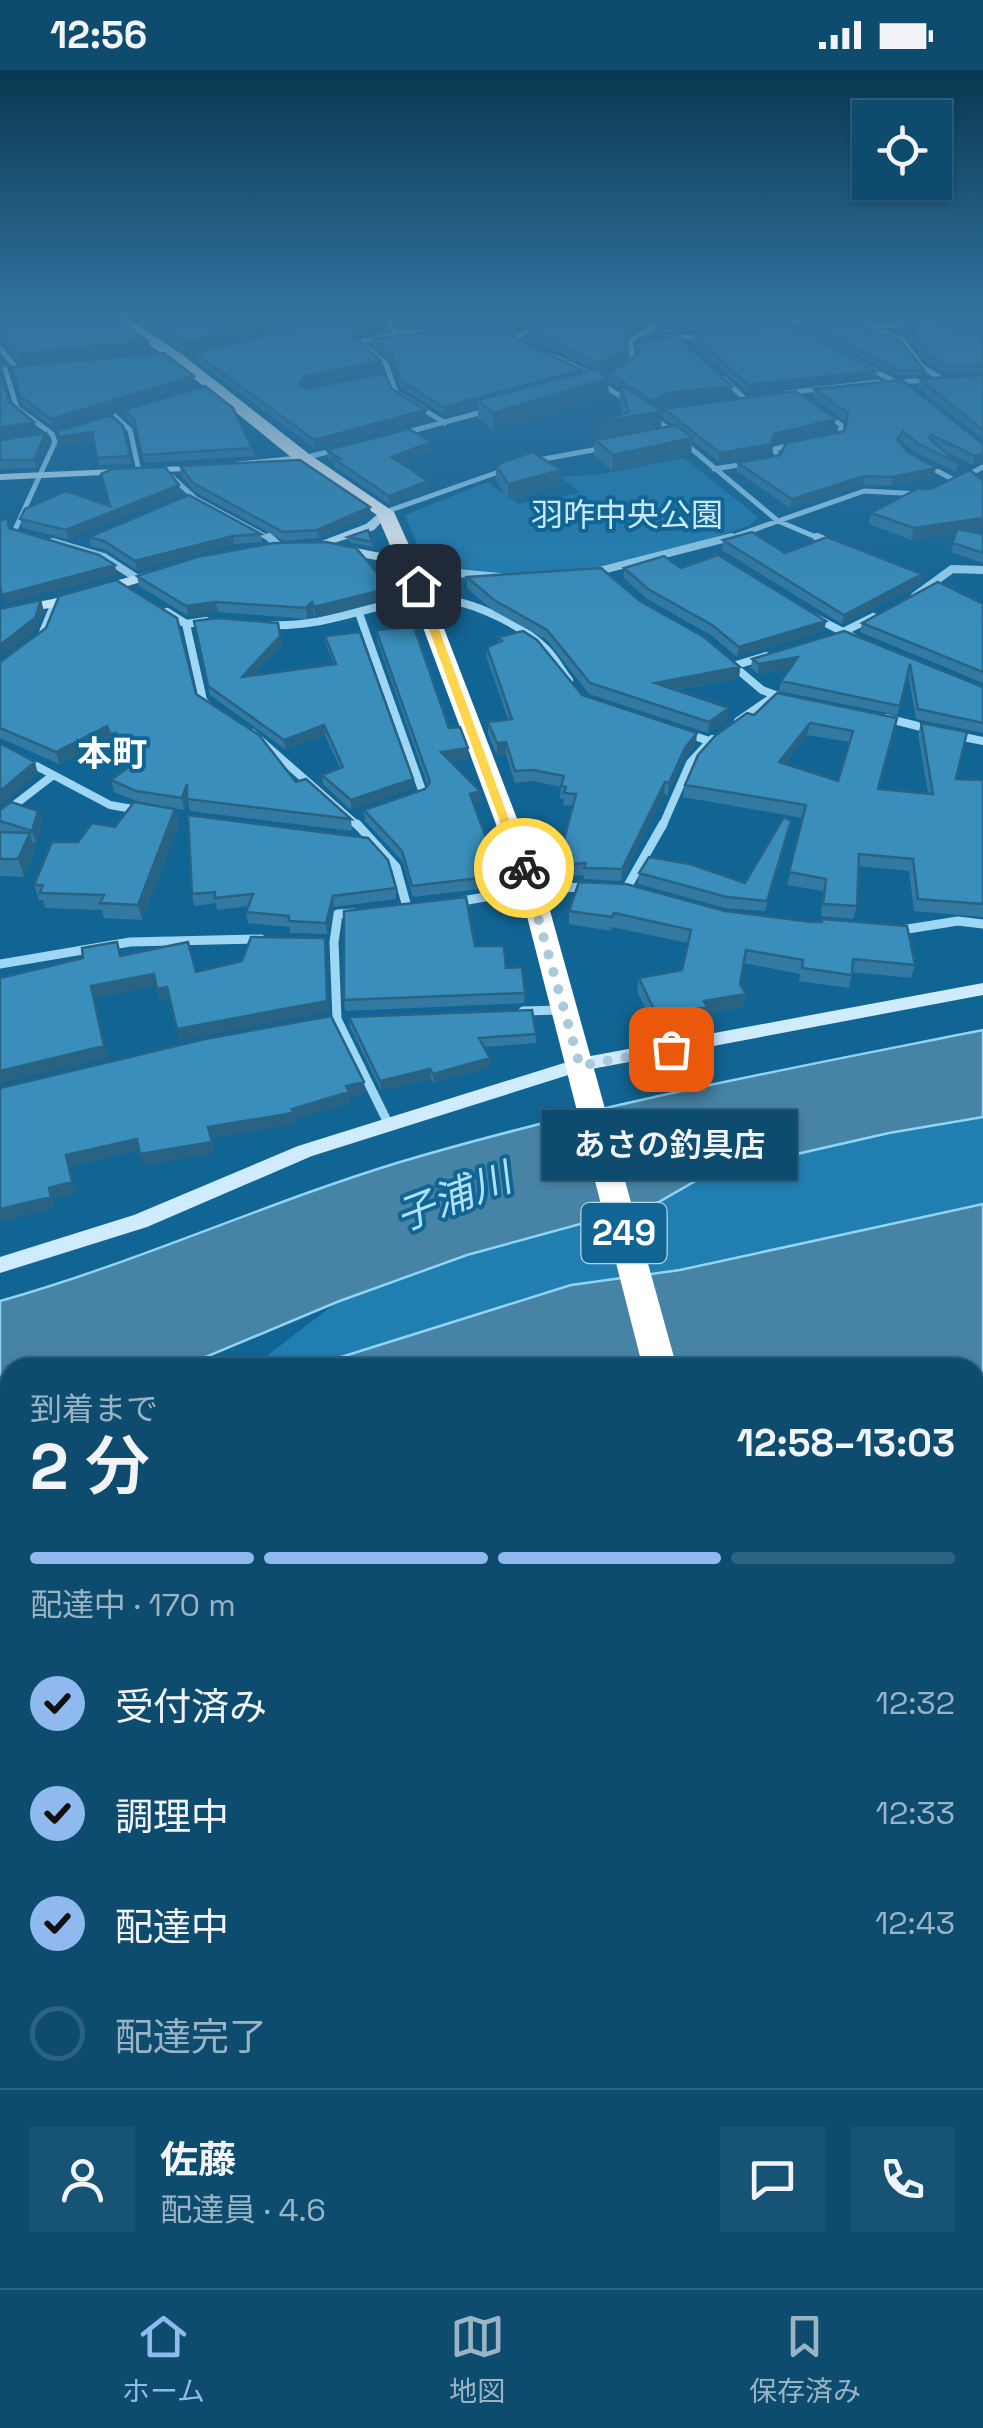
<!DOCTYPE html>
<html lang="ja">
<meta charset="utf-8">
<style>
body{margin:0;font-family:"Space Grotesk","Noto Sans JP",sans-serif;background:#165374;color:#f1f3f6;height:100vh;display:flex;flex-direction:column;font-size:38px;white-space:nowrap}
*{box-sizing:border-box;margin:0}
p{font-size:32px;color:#9ab4c3}
.icon{flex:none;width:55px;height:55px;fill:none;stroke:currentColor;stroke-width:2;stroke-linecap:round;stroke-linejoin:round}
.map{position:relative;flex:1;overflow:hidden}
.sheet{position:absolute;left:0px;top:1288px;width:985px;height:932px;display:flex;flex-direction:column;background:#0d4c6f;border-radius:30px 30px 0 0;box-shadow:0 2px 8px #0004,0 0 0 2px #2d6382}
.sheet>*{flex:none}
.controls{position:absolute;left:852px;top:30px;display:grid;gap:20px}
.controls a{display:grid;place-items:center;width:100px;height:100px;border-radius:0px;background:#0d4c6f;box-shadow:0 2px 8px #0004,0 0 0 2px #2d6382;font-size:50px}
.pin{position:absolute;display:grid;place-items:center;width:85px;height:85px;color:#fff;margin:-42px;border-radius:20px;box-shadow:0 5px 15px #0006}
.courier{position:absolute;display:grid;place-items:center;width:100px;height:100px;margin:-50px;border:8px solid #ffd54a;border-radius:50%;background:#fff;color:#222;box-shadow:0 2px 12px #0007}
.bubble{position:absolute;height:70px;border-radius:0px;background:#0d4c6f;box-shadow:0 2px 8px #0004,0 0 0 2px #2d6382;font-size:32px;font-weight:600;line-height:70px;text-align:center}
.summary em{font-style:normal;font-weight:600}
.summary div{display:flex;flex-direction:column-reverse}
.summary{display:flex;align-items:center;justify-content:space-between;height:170px;padding:0 30px}
h1{font-size:65px;font-weight:600;line-height:75px}
.bar{display:grid;grid-template-columns:repeat(4,1fr);gap:15px 10px;align-content:center;height:120px;padding:0 30px}
.bar i{height:12px;border-radius:8px;background:#2d6382}
.bar .current{background:#90b9f0}
.bar p{grid-column:span 4}
.line{display:flex;align-items:center;gap:25px;padding:0 30px;border-top:2px solid #2d6382}
.line div{flex:1}
.round{display:grid;place-items:center;flex:none;width:105px;height:105px;border-radius:0px;background:#165374}
ol{padding:0 30px;list-style:none}
li{display:flex;align-items:center;gap:30px;height:110px}
li p{margin-inline-start:auto}
li .icon{padding:10px;border-radius:50%;background:#90b9f0;color:#111;stroke-width:4}
li:last-child{color:#9ab4c3}
li i{width:55px;height:55px;border:5px solid #2d6382;border-radius:50%}
.status{display:flex;justify-content:space-between;align-items:center;height:70px;padding:0 50px;background:#0d4c6f;direction:ltr}
.status svg{height:28px;fill:currentColor}
.tabs{display:flex;justify-content:space-around;align-items:center;height:140px;border-top:2px solid #2d6382;background:#0d4c6f;font-size:28px;color:#9ab4c3}
.tabs a{display:grid;justify-items:center;gap:5px}
.tabs .current{color:#90b9f0}
.map>svg:first-child{display:block}
.green{fill:#207eb1}
.water{fill:#4783a4;stroke:#90d4f7;stroke-width:2.5}
.lines{fill:none;stroke-linecap:round;stroke-linejoin:round}
.street-far3{stroke:#9fd6f3;stroke-width:5}
.street-far2{stroke:#9fd6f3;stroke-width:8}
.street-far1{stroke:#9fd6f3;stroke-width:9}
.street{stroke:#9fd6f3;stroke-width:15}
.secondary{fill:#ceecfd;fill-rule:evenodd}
.highway{fill:#fff;fill-rule:evenodd}
.wall{fill:#327aa2;fill-rule:evenodd}
.shaded-wall{fill:#296384}
.building{fill:#3a8ebc;stroke:#296384;stroke-width:2.5;fill-rule:evenodd}
.route{fill:#ffd54a}
.done{stroke:#acc9da;stroke-width:10;stroke-dasharray:0 18}
.labels{text-anchor:middle;stroke-width:8;stroke-linejoin:round;paint-order:stroke}
.far-park-label{font-size:32px;fill:#c7eafd;stroke:#116594}
.far-quarter-label{font-size:35px;font-weight:bold;fill:#fff;stroke:#116594}
.shield{fill:#116594;stroke:#b8d1df;stroke-width:2.5}
.shield-label{font-size:35px;font-weight:bold;fill:#fff}
.water-label{font-size:40px;font-style:italic;fill:#afe1fa;stroke:#116594}
</style>
<div class="status"><b>12:56</b><svg viewBox="0 0 49 12"><path d="M0 12V9h3v3zM5 12V6h3v6zM10 12V3h3v9zM15 12V0h3v12zM26 1h20v11H26zM47 4h2v5h-2z"/></svg></div>
<div class="map">
<svg width="983" height="2218" viewBox="0 0 983 2218">
<rect width="100%" height="100%" fill="#116594"/>
<!-- green -->
<path class="green" d="M684,388L758,447L749,456C647,488 530,529 424,492L405,445L488,412L518,434L581,423L560,407L603,404Z
M983,1047V1134L680,1200L571,1215L306,1297L251,1298L337,1232L467,1185L657,1133L699,1109L735,1098L889,1063Z"/>
<!-- water -->
<path class="water" d="M983,960V1047L889,1063L735,1098L699,1109L657,1133L467,1185L337,1232L182,1297L10,1298V1367L0,1371V1231C136,1193 265,1133 400,1092C592,1035 787,999 983,960Z
M983,1134V1421L975,1423V1298H306L571,1215L680,1200Z
M10,1470V1958L0,1969V1477Z"/>
<g class="lines">
<!-- street-far3 -->
<path class="street-far3" d="M383,246L397,264
M780,257L810,247
M789,257L894,311
M867,257L902,269L922,297L940,308
M846,258L933,252L983,267
M515,268L557,246
M666,268L704,266
M630,271L657,255L663,246
M0,278L16,298
M555,287L600,309V313L628,331
M624,295L633,289L630,271
M5,299L17,338L52,364L55,372L14,462L22,464
M724,309L745,329
M895,312L932,310
M914,322L944,345
M786,323L878,312
M803,328L841,355L840,365L830,367
M651,345L778,451L823,470
M115,346L130,360L139,401
M445,353L396,322L386,294L360,272L397,264L448,261
M400,364L490,340
M303,388L340,379
M767,390L777,388L775,379L798,373
M533,391L604,378
M926,395L956,411
M714,399L751,393
M172,407L196,429L272,470
M964,407L983,397
M385,442L507,399
M724,470L864,421L921,424"/>
<!-- street-far2 -->
<path class="street-far2" d="M269,467L282,479
M817,467L831,473
M53,472L104,487L138,509
M407,492L437,501L499,507
M595,502L731,467
M915,526L952,499L983,500
M167,542L186,554L203,630L208,636
M810,545L853,567
M360,546L423,723L417,725
M186,554L206,551
M268,555C325,558 365,535 419,529C460,524 517,551 546,579C555,588 561,600 569,610
M839,564L873,547
M41,567L55,533
M730,593L762,620L786,629
M733,596L766,586
M886,648L933,660
M738,651L773,627
M252,663L359,757
M686,663L709,671
M954,665L983,671
M27,691L110,735L138,740
M0,746L52,706
M662,757L690,693L712,669"/>
<!-- street-far1 -->
<path class="street-far1" d="M357,754L396,797L407,837
M626,819L663,754
M456,832L532,819L587,817
M354,843L338,844L334,872L337,949L389,1055
M895,861L958,851L983,854
M0,894L130,872L261,869
M523,941L560,940"/>
<!-- street -->
<path class="street" d="M975,1652L983,1657
M975,2041L983,2039
M0,2072L10,2058
M411,2218L414,2210"/>
<!-- secondary -->
<path class="secondary" d="M303,385L307,386V390L235,398L229,395L235,392Z
M210,395V399L206,400L0,410V404Z
M385,438L391,442L374,460L325,476L319,472L366,454Z
M335,474L406,488L412,492L406,496L331,481L329,478Z
M164,497L170,501L168,504L60,536L0,547V539L53,529Z
M983,913V925L581,1001L312,1086L147,1157L0,1203V1187L134,1145L298,1076L580,988Z"/>
<!-- highway -->
<path class="highway" d="M108,246H125L184,286L309,384L394,442L428,517L544,819L677,1298H643L520,819L408,517L377,445L297,392L174,292Z
M880,2210H930L932,2218H882Z"/>
</g>
<!-- wall -->
<path class="wall" d="M0,246L150,280L19,292L4,273L0,272Z
M131,246H332L184,281Z
M391,246H545L514,262L443,255L402,260Z
M554,246H654L626,266V286L600,302L609,308V303L638,285V269L732,316L731,324L667,332L656,337L662,341L661,358L674,356L663,348L664,339L834,358L773,373L769,383L719,392L692,370L691,384L612,401L594,385L595,353L622,344L619,333L620,318L609,311L608,326L493,361L478,348V335L443,344L401,318L392,292L375,276L374,269L582,303L595,299L529,268V260Z
M664,246H783L743,257L656,263L657,255Z
M837,246H983V261L963,253L917,248L853,250Z
M802,251L924,300L923,305L898,306L801,256Z
M901,253L983,265V303H944L926,292L907,265L899,262Z
M387,254L388,262L358,266L357,268L381,291V300L305,315L304,317L306,319L391,318L426,349L314,378L197,291L195,283Z
M694,266L876,301L875,308L747,322L693,273Z
M12,297L194,306L195,314L53,357L22,334Z
M983,305V370L918,318L920,309Z
M814,319L983,374V392L973,395L945,382L958,393L956,402L915,382L901,370L899,372L908,382L934,406L891,416L863,415L790,438L736,401L738,393L780,385L845,361L846,352L812,327Z
M125,340L252,378L253,386L144,393L136,358L126,348Z
M123,356L131,394L99,395L93,370L61,375Z
M46,363L48,372L36,398L0,399V370Z
M327,380H431L400,392L428,419L389,434L335,397L334,393L328,388Z
M496,395L560,415L508,430L496,410Z
M180,396L370,437L371,445L318,468L284,471L194,421L181,405Z
M179,415L180,424L68,469L23,458L20,449L109,436Z
M871,443L983,464V493L951,482L956,463L911,470L869,454Z
M261,464L262,472L234,474L137,500L106,480L91,476L89,467Z
M348,467L372,472L373,477L349,472Z
M723,470L785,483L920,514L842,554L722,480Z
M624,498H681L826,551L824,561L737,587L711,565L647,529L624,508Z
M137,506L391,529L315,548L313,543L307,549L218,542L188,546L139,516Z
M467,507L640,531L740,597L739,608L675,620L729,638L727,649L708,663L589,624L547,570L494,541L467,518Z
M983,534V613L860,562L862,553Z
M194,551L282,576L254,605L334,594L326,575L325,566L413,709V718L351,740L323,714L322,705L340,698L325,665L285,679L210,625Z
M376,560L449,658L468,678V689L450,692L480,721V732L474,734L491,781V792L484,793L488,807V818L413,827L403,792L365,751L364,740L425,719L428,716L377,570Z
M844,561L983,617V663L916,649L908,604L897,645L779,621L781,611L791,598L758,604L751,598L752,589Z
M498,567L582,625L696,675L683,690L668,725L664,724L621,811L583,809L584,805L553,808L547,786V774L563,773L573,736L563,735L564,729L560,728L561,717L533,711L515,713L506,684L497,685L488,664V652L508,649L487,589V577L498,573Z
M0,592L196,624L296,712L351,749L352,761L190,741L188,730L184,740L139,732L114,722L111,710L129,697L119,674L112,675L110,668L59,694L0,668Z
M754,645L897,648L878,719L928,723L918,665L921,653L956,709L983,710V847L914,841L909,801L858,796L857,836L853,849L821,846L823,821L787,815L803,748L683,727L685,715ZM807,665L850,672L838,711L784,694Z
M175,739L179,754L142,850L104,848L102,840L45,838L43,830H39L34,815L78,772L115,757Z
M0,740L38,741L42,753L36,773L32,772L35,781L24,807L0,806Z
M188,745L396,818V829L334,837L327,864L290,863V857L248,853L246,842L248,836L217,840L216,833L194,836L192,824Z
M789,761L765,841L725,838L638,814L639,803L745,813Z
M579,812L915,895L911,908L852,902L849,918L799,911L800,904L744,893L740,914L746,924L743,937L706,944L705,950L656,959L637,921L639,908L682,900L688,873L612,857L611,861L569,854V841Z
M475,876L506,898L525,923L524,933L345,941L344,930Z
M349,947L536,964V973L484,977L490,997L433,1013L431,1009L381,1020L350,957Z
M975,1533L983,1538V1621L975,1616Z
M983,2110V2218H981L978,2208Z
M940,2210H970L942,2217Z"/>
<!-- shaded-wall -->
<path class="shaded-wall" d="M298,246H332L184,281L183,273Z
M529,246H545L514,262V254Z
M643,246H654L625,267L626,259Z
M754,246H783L743,257L744,249Z
M443,247V255L402,260V252Z
M387,254L388,262L358,266L354,273L353,265L358,258Z
M148,271L150,280L19,292L17,284Z
M627,278L626,286L600,302V294Z
M381,291V300L305,315L300,323L299,315L304,306Z
M582,300V307L478,330V335L443,344V337Z
M876,301L875,308L747,322L748,315Z
M194,306L195,314L53,357L51,349Z
M609,308L608,326L493,361V343Z
M732,316L731,324L667,332L652,340V331L668,323Z
M426,340V349L314,378V370Z
M662,341L661,361L595,370L594,372L595,353Z
M836,349L834,358L773,373L769,383L719,392L720,383L774,364Z
M34,352L37,360L0,367V358Z
M92,362L93,370L61,375L59,367Z
M46,363L48,372L36,398L34,390Z
M692,368L691,384L612,401L613,385Z
M431,372V380L393,395L392,387Z
M983,384V392L973,395L975,386Z
M936,398L934,406L891,416L892,407Z
M561,400L560,415L508,430V414Z
M864,406L863,415L790,438L792,429Z
M428,411V419L389,434V426Z
M179,415L180,424L68,469L66,460Z
M370,437L371,445L318,468L317,460Z
M983,448V459L911,470L914,458Z
M233,466L234,474L137,500L135,491Z
M115,495L117,505L4,534L2,525Z
M922,504L920,514L842,554L844,545Z
M390,518L391,529L315,548L314,537Z
M41,530L44,541L38,559L0,588V575Z
M216,532L218,542L188,546L186,536Z
M312,532L313,543L307,549L306,538Z
M826,551L824,561L737,587L739,577Z
M280,566L282,576L243,616L242,607Z
M798,587L797,597L758,604L759,594Z
M740,597L739,608L654,623L655,613Z
M729,638L727,649L708,663L709,652Z
M810,653L807,665L776,705L779,692Z
M324,655L325,665L285,679L284,670Z
M107,656L110,668L59,694L56,682Z
M116,663L119,674L112,675L110,664Z
M697,663L696,675L683,690L668,725L669,713L685,678Z
M506,672V684L497,685V673Z
M468,678V689L441,693V682Z
M35,692L38,704L0,736V721Z
M413,709V718L351,740V730Z
M665,712L664,724L621,811L622,799Z
M187,714L189,726L184,740L182,728Z
M480,721V732L470,736V724Z
M175,739L179,754L142,850L138,835Z
M38,741L42,753L36,773L32,761Z
M30,763L35,781L24,807L18,789Z
M333,826L334,837L327,864L326,853Z
M325,868L329,942L179,971L177,959Z
M154,904L157,916L95,928L108,988L0,1014V1001L91,916Z
M167,917L170,929L159,931L157,919Z
M746,924L743,937L706,944L705,950L656,959L657,946L704,931Z
M490,988V997L433,1013V1004Z
M430,999L431,1009L381,1020L380,1011Z
M364,1012L365,1024L350,1027V1033L294,1050L295,1054L211,1069L208,1057L292,1039L346,1016Z
M137,1069L140,1080L70,1097L76,1123L53,1129L55,1138L0,1152V1139L49,1118L66,1085Z
M212,1072L214,1083L143,1096L140,1084Z"/>
<!-- building -->
<path class="building" d="M0,246H113L148,271L17,284L2,265H0Z
M142,246H298L183,273Z
M346,246H381L387,254L358,258L353,265L381,291L304,306L299,315L306,319L385,303L391,318L426,340L314,370L195,283Z
M397,246H529L514,254L443,247L402,252Z
M554,246H643L626,259L627,278L600,294L529,260Z
M664,246H754L744,249L657,255Z
M967,246H983V252Z
M811,248L865,257L899,269L924,300L899,301L802,251Z
M784,253L876,301L748,315L694,266L746,262Z
M901,253L940,254L983,265V295H946L928,284L909,257Z
M443,260L513,267L582,300L443,337L401,311L392,285L374,269Z
M677,266L732,316L668,323L652,331L609,303L639,284L638,269Z
M164,283L194,306L51,349L20,326L12,297Z
M596,299L609,308L493,343L478,330Z
M0,302L9,331L34,352L0,358Z
M983,305V360L920,309Z
M902,310L983,374V384L975,386L931,365L929,368L958,393L917,373L903,361L897,370L908,382L936,398L892,407L864,406L792,429L738,393L780,385L786,373L845,361L848,343L814,319Z
M620,314L662,341L595,353L629,342Z
M205,316L233,338L252,378L142,385L134,350L125,340Z
M795,321L836,349L774,364L771,374L720,383L664,339Z
M111,345L123,356L130,386L97,388L92,362L59,367L58,361Z
M677,355L692,368L613,385L595,370Z
M409,359L431,372L392,387L428,411L389,426L334,389H340L327,380Z
M46,363L34,390H0V370Z
M532,382L561,400L508,414L496,395Z
M300,390L370,437L317,460L283,462L193,413L180,396Z
M165,397L179,415L66,460L20,449L25,439L66,421L110,436L101,404L112,399Z
M970,400L983,411V448L914,458L871,443L917,419H931Z
M189,425L261,464L233,466L135,491L104,471L89,467Z
M7,448L9,458L99,485L115,495L2,525L0,515V451Z
M957,459L983,464V483L953,473Z
M368,460L372,472L348,467Z
M752,462L785,483L827,467L922,504L844,545L723,470Z
M326,472L356,478L390,518L314,537L312,532L306,538L216,532L186,536L137,506L197,487L274,473Z
M718,485L826,551L739,577L712,555L648,519L624,498L664,486L681,498Z
M601,498L640,531L704,567L740,597L655,613L729,638L709,652L590,613L547,560L494,530L467,507Z
M116,510L177,548L196,624L259,665L296,712L306,709L351,749L187,729V714L182,728L136,721L111,710L130,696L116,663L110,664L107,656L56,682L0,658V592L46,558L59,526Z
M938,512L983,534V602L862,553Z
M41,530L35,548L0,575V539Z
M217,548L278,553L280,566L242,607L336,594L325,566L360,562L413,709L351,730L322,705L343,697L324,655L284,670L208,616L194,551Z
M414,557L449,658L460,657L468,678L441,682L480,721L470,724L491,781L481,782L488,807L412,816L402,781L364,740L425,719L430,712L376,560Z
M523,561L537,570L582,625L697,663L685,678L669,713L665,712L622,799L584,798L586,793L553,796L547,774L563,773L576,724L564,723L566,717L561,716L564,706L533,700L515,701L506,672L497,673L488,652L512,649L487,577L502,571L498,567Z
M844,561L983,617V653L918,639L910,594L900,636L781,611L798,587L759,594L752,589Z
M777,623L897,648L878,719L933,724L921,653L967,662L956,709L983,710V834L918,829L913,789L859,784L857,836L823,834L826,809L789,802L806,735L685,715L698,685L716,665L747,643L754,645ZM810,653L853,661L838,711L779,692Z
M0,673L35,692L0,721Z
M11,732L38,741L32,761L0,751V740Z
M134,732L175,739L138,835L100,833L104,825L40,823L43,815H34L52,772H78L92,753L115,757Z
M188,745L368,768L388,790L396,818L333,826L326,853L289,851V846L246,842L253,824L215,828V822L192,824Z
M784,747L791,751L767,831L727,827L639,803L649,787L690,794L745,813Z
M0,762L30,763L18,789H0Z
M579,812L626,814L725,841L812,852H822V849L907,856L915,895L853,889L852,905L802,898L803,890L746,880L740,914L746,924L704,931L707,937L657,946L639,908L682,900L691,860L614,843L612,847L569,841Z
M466,827L475,876H504L506,898L522,897L525,923L344,930V841Z
M251,867L325,868L327,931L177,959L167,917L157,919L154,904L91,916L104,976L0,1001V908L83,888L82,878L117,872L120,886L188,872L196,902L242,891Z
M532,940L536,964L479,968L490,988L433,1004L430,999L380,1011L349,947Z
M331,946L364,1012L346,1016L349,1022L292,1039L293,1043L208,1057L212,1072L140,1084L137,1069L66,1085L72,1112L49,1118L51,1127L0,1139V1018L205,969Z
M975,1533L983,1538V1608L975,1603Z
M983,1802V1847L977,1848L975,1844V1804Z
M983,2110V2206L975,2208V2112Z
M283,2210H381L378,2218H279Z
M948,2210H970L950,2216Z"/>
<!-- sky -->
<linearGradient id="sky" x2="0" y2="1"><stop stop-color="#093851"/><stop offset="0.44" stop-color="#32739f"/><stop offset="1" stop-color="#32739f" stop-opacity="0"/></linearGradient>
<rect width="983" height="557" fill="url(#sky)"/>
<!-- route -->
<path class="route" d="M418,513L423,516L528,801L517,798L413,516Z"/>
<g class="lines">
<!-- done -->
<path class="done" d="M524,798L580,996L671,979"/>
</g>
<g class="labels">
<!-- far-park labels -->
<g class="far-park-label">
<text x="627" y="456">羽咋中央公園</text>
</g>
<!-- far-quarter labels -->
<g class="far-quarter-label">
<text x="112" y="696">本町</text>
</g>
<!-- shield labels -->
<rect class="shield" x="581.5" y="1133" width="85" height="60" rx="8"/>
<g class="shield-label">
<text x="624" y="1175">249</text>
</g>
<!-- water labels -->
<g class="water-label">
<text transform="translate(453 1127) rotate(-21)" y="14">子浦川</text>
</g>
</g>
</svg>
<div class="controls">
<a><svg class="icon" aria-label="locate" viewBox="0 0 24 24"><circle cx="12" cy="12" r="6"/><path d="M12 2v4M12 18v4M2 12h4M18 12h4"/></svg></a>
</div>
<div class="pin" style="left:671px;top:979px;background:#ea580c"><svg class="icon" aria-label="bag" viewBox="0 0 24 24"><path d="M5 8h14l-1 12H6zM9 8a3 3 0 0 1 6 0"/></svg></div>
<div class="pin" style="left:418px;top:516px;background:#1f2937"><svg class="icon" aria-label="home" viewBox="0 0 24 24"><path d="M3 11l9-7 9 7M6 9v11h12V9"/></svg></div>
<div class="courier" style="left:524px;top:798px"><svg class="icon" aria-label="bike" viewBox="0 0 24 24"><circle cx="6" cy="16" r="4"/><circle cx="18" cy="16" r="4"/><path d="M6 16l4-8h5l3 8M10 8l3 8H6M13 5h3"/></svg></div>
<div class="bubble" style="left:542px;top:1040px;width:255px">あさの釣具店</div>
<section class="sheet">
<div class="summary"><div><h1>2 分</h1><p>到着まで</p></div><em>12:58–13:03</em></div>
<div class="bar"><i class="current"></i><i class="current"></i><i class="current"></i><i></i><p>配達中 · 170 m</p></div>
<ol>
<li><svg class="icon" aria-label="check" viewBox="0 0 24 24"><path d="M5 12l5 5 9-10"/></svg>受付済み<p>12:32</p></li>
<li><svg class="icon" aria-label="check" viewBox="0 0 24 24"><path d="M5 12l5 5 9-10"/></svg>調理中<p>12:33</p></li>
<li><svg class="icon" aria-label="check" viewBox="0 0 24 24"><path d="M5 12l5 5 9-10"/></svg>配達中<p>12:43</p></li>
<li><i></i>配達完了</li>
</ol>
<div class="line" style="height:180px"><a class="round"><svg class="icon" aria-label="person" viewBox="0 0 24 24"><circle cx="12" cy="8" r="4"/><path d="M4 21q1-7 8-7t8 7"/></svg></a><div><b>佐藤</b><p>配達員 · 4.6</p></div><a class="round"><svg class="icon" aria-label="chat" viewBox="0 0 24 24"><path d="M4 5h16v11H9l-5 4z"/></svg></a><a class="round"><svg class="icon" aria-label="phone" viewBox="0 0 24 24"><path d="M5 4h4l2 5-3 2q2 4 5 5l2-3 5 2v4C11 20 4 13 5 4z"/></svg></a></div>
</section>
</div>
<nav class="tabs">
<a class="current"><svg class="icon" aria-label="home" viewBox="0 0 24 24"><path d="M3 11l9-7 9 7M6 9v11h12V9"/></svg>ホーム</a>
<a><svg class="icon" aria-label="map" viewBox="0 0 24 24"><path d="M3 6l6-2 6 2 6-2v14l-6 2-6-2-6 2zM9 4v14M15 6v14"/></svg>地図</a>
<a><svg class="icon" aria-label="saved" viewBox="0 0 24 24"><path d="M7 4h10v16l-5-4-5 4z"/></svg>保存済み</a>
</nav>
